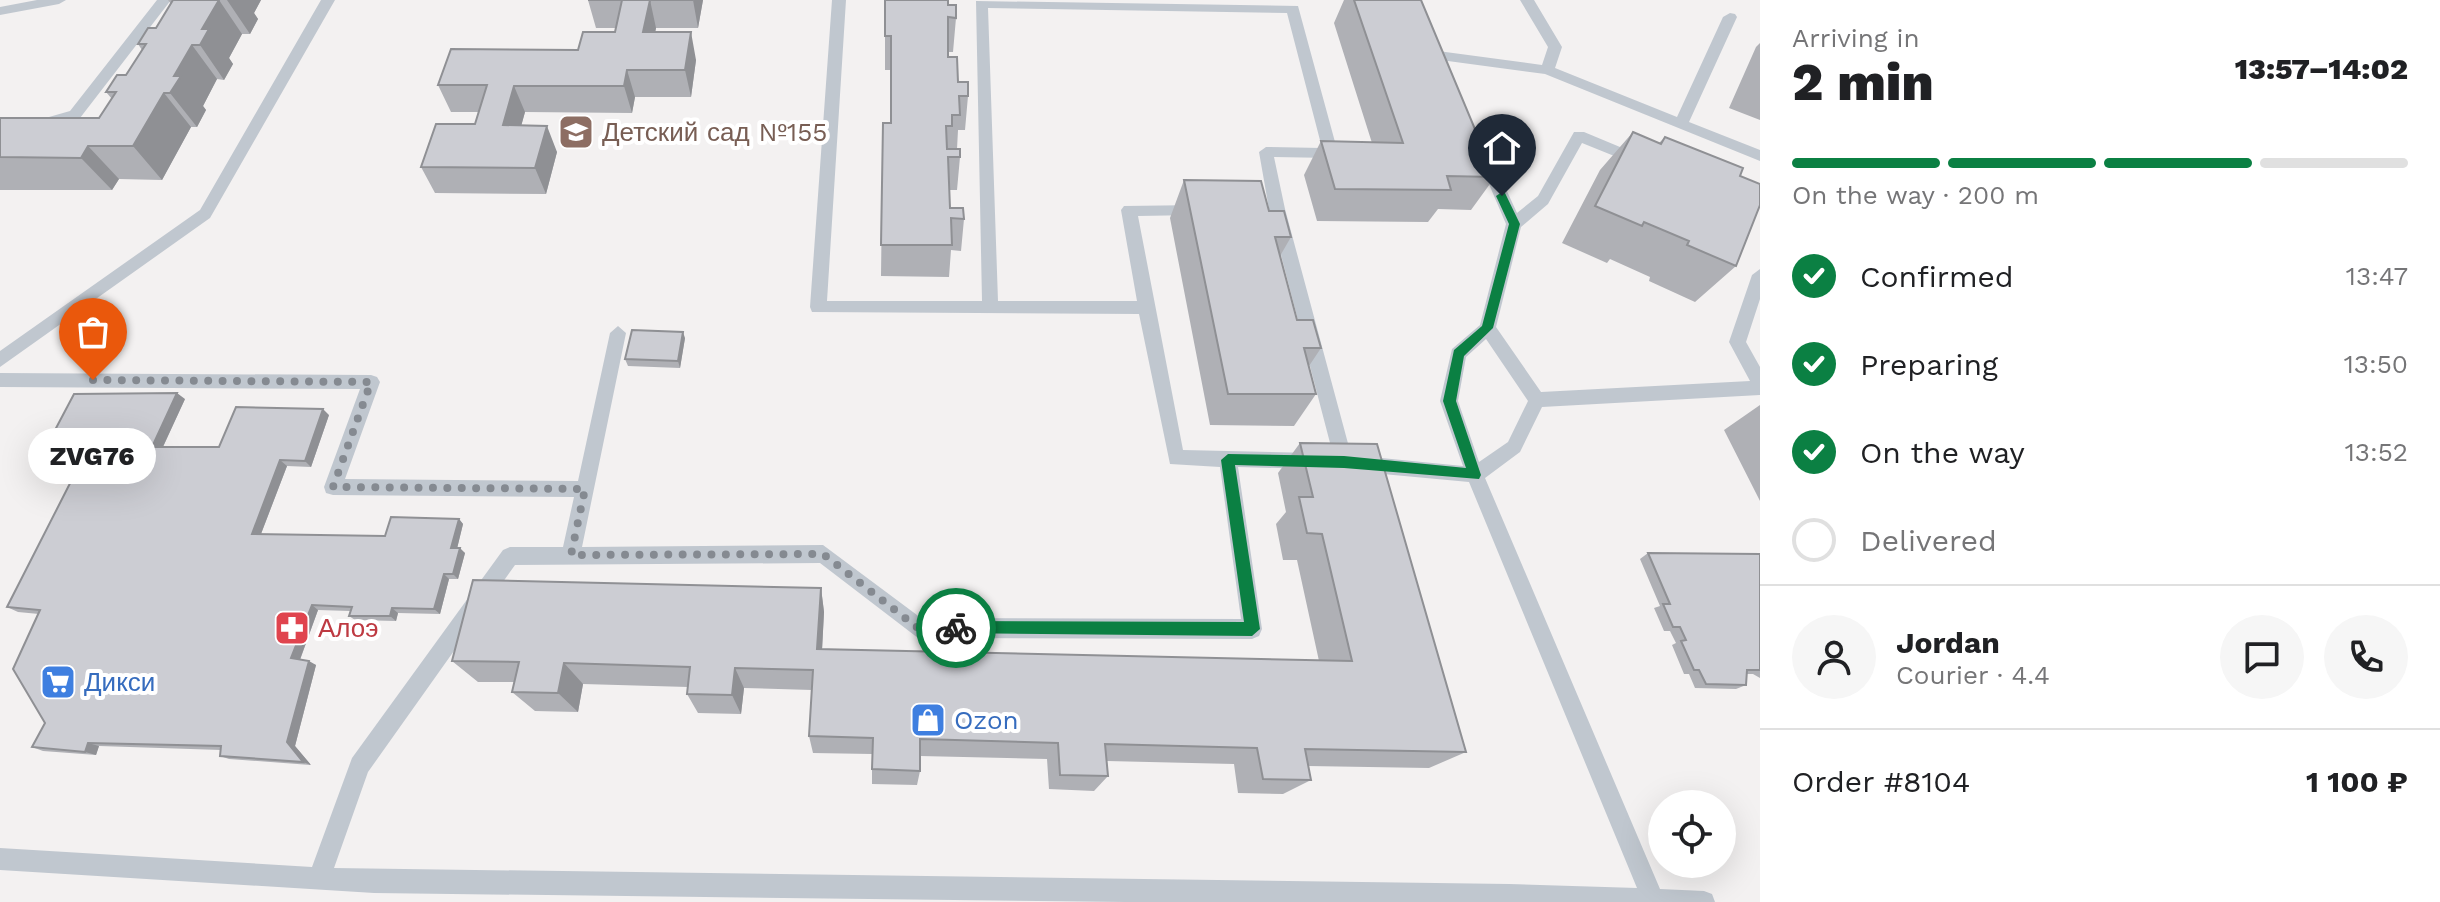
<!DOCTYPE html>
<meta charset="utf-8">
<style>
body{margin:0;font-family:"Work Sans",sans-serif;background:#f6f6f6;color:#202124;height:100vh;display:flex;flex-direction:column;font-size:30px;white-space:nowrap}
*{box-sizing:border-box;margin:0}
p{font-size:26px;color:#757577}
.icon{flex:none;width:44px;height:44px;fill:none;stroke:currentColor;stroke-width:2;stroke-linecap:round;stroke-linejoin:round}
.map{position:relative;flex:1;overflow:hidden}
.sheet{display:flex;flex-direction:column;background:#fff;width:680px}
.sheet>*{flex:none}
.buttons{position:absolute;left:1648px;top:790px;display:grid;gap:16px}
.buttons a{display:grid;place-items:center;width:88px;height:88px;border-radius:50%;background:#fff;box-shadow:0 8px 32px #0002;font-size:40px}
.pin{position:absolute;display:grid;place-items:center;width:68px;height:68px;color:#fff;margin:-82px -34px;border-radius:50% 50% 50% 0;rotate:-45deg;box-shadow:0 0 8px #0007}
.pin .icon{rotate:45deg}
.courier{position:absolute;display:grid;place-items:center;width:80px;height:80px;margin:-40px;border:6px solid #0b8043;border-radius:50%;background:#fff;color:#222;box-shadow:0 2px 10px #0007}
.bubble{position:absolute;height:56px;border-radius:28px;background:#fff;box-shadow:0 8px 32px #0002;font-size:26px;font-weight:800;line-height:56px;text-align:center}
.head em{font-style:normal;font-weight:800}
.head div{display:flex;flex-direction:column-reverse}
.head{display:flex;align-items:center;justify-content:space-between;height:136px;padding:0 32px}
h1{font-size:52px;font-weight:800;line-height:60px}
.bar{display:grid;grid-template-columns:repeat(4,1fr);gap:12px 8px;align-content:center;height:96px;padding:0 32px}
.bar i{height:10px;border-radius:6px;background:#e0e0e0}
.bar .current{background:#0b8043}
.bar p{grid-column:span 4}
.line{display:flex;align-items:center;gap:20px;padding:0 32px;border-top:2px solid #e0e0e0}
.line div{flex:1}
.round{display:grid;place-items:center;flex:none;width:84px;height:84px;border-radius:42px;background:#f6f6f6}
ol{padding:0 32px;list-style:none}
li{display:flex;align-items:center;gap:24px;height:88px}
li p{margin-inline-start:auto}
li .icon{padding:8px;border-radius:50%;background:#0b8043;color:#fff;stroke-width:4}
li:last-child{color:#757577}
li i{width:44px;height:44px;border:4px solid #e0e0e0;border-radius:50%}
main{display:flex;flex:1;min-height:0}
.map>svg:first-child{display:block}
.lines{fill:none;stroke-linecap:round;stroke-linejoin:round}
.lane{fill:#c0c7cf;fill-rule:evenodd}
.wall{fill:#afb0b5}
.shaded-wall{fill:#8f9094}
.building{fill:#cccdd3;stroke:#8f9094;stroke-width:2}
.route{fill:#0b8043}
.done{stroke:#858a91;stroke-width:8;stroke-dasharray:0 14.4}
.labels{text-anchor:middle;stroke-width:8;stroke-linejoin:round;paint-order:stroke}
.education-label{font-size:26px;fill:#785e54;stroke:#fff;text-anchor:start}
.health-label{font-size:26px;fill:#be3a42;stroke:#fff;text-anchor:start}
.shop-label{font-size:26px;fill:#366cbe;stroke:#fff;text-anchor:start}
</style>
<main>
<div class="map">
<svg width="1760" height="902" viewBox="0 0 1760 902">
<rect width="100%" height="100%" fill="#f3f1f1"/>
<g class="lines">
<!-- lane -->
<path class="lane" d="M37,0H66L59,4L0,15V7Z
M157,0H171L80,118L0,141V131L70,111Z
M321,0H335L210,218L0,367V351L200,210Z
M832,0H846L827,301H982L976,1L1298,6L1338,153L1331,158L1274,157L1285,209L1353,462L1361,456L1463,466L1440,401L1452,349L1480,325L1506,224L1477,156L1479,152H1489L1517,213L1538,196L1574,132H1584L1644,157L1646,161L1639,166L1582,143L1548,204L1521,227L1496,327L1541,392L1750,381L1729,342L1752,275L1760,269V299L1746,342L1760,367V395L1542,407L1520,452L1485,478L1660,889L1704,891L1712,894L1715,902H1125L374,893L0,870V848L312,867L352,758L503,550L510,547H563L574,497L333,495L326,493L324,487L360,389L0,387V373L371,375L377,377L380,382L345,479L578,481L610,333L618,326L626,333L582,547L823,545L921,618L1241,619L1220,467L1170,464L1139,314L812,312L810,307ZM988,8L1287,13L1322,148L1266,147L1259,152L1269,209L1335,462L1338,468L1344,470L1352,464L1355,470L1361,472L1469,482L1637,888L1509,884L334,868L368,772L515,565L820,563L918,638L1252,639L1259,636L1262,629L1238,467L1312,469L1318,467L1321,461L1318,455L1312,453L1183,450L1138,216L1195,215L1203,209L1200,205L1124,206L1121,210L1137,301H998ZM1486,339L1528,401L1508,442L1479,462L1458,401L1466,357Z
M1520,0H1534L1562,47L1555,68L1677,117L1723,17L1730,13L1735,14L1737,17L1689,122L1760,150V161L1545,74L1433,59V53L1438,51L1542,65L1548,47Z"/>
</g>
<!-- wall -->
<path class="wall" d="M168,0H261L254,13L258,19L250,34H242L229,58L233,64L224,80L217,79L203,106L206,110L197,127H191L162,180L119,179L112,190H0V118H99L112,99L106,92L126,75L142,50L138,44L156,28L171,4Z
M588,0H703L698,28H656L655,32L696,60L691,97H635L632,113L525,112L521,126L557,152L546,194L435,193L421,167L475,124L479,112H451L438,85L578,50L615,32L616,28H596Z
M885,0L948,5L956,18L953,52H948V57L958,82L968,96L965,130H958L957,149L960,157L957,190H949L950,208L964,219L961,251L951,250L949,277L881,276L883,123H891V70H885Z
M1344,0H1421L1495,177L1471,210L1438,209L1428,222L1317,221L1304,175L1321,141L1372,143L1334,23Z
M1760,43V120L1729,108L1756,47Z
M1633,132L1659,143L1665,137L1740,176L1736,266L1695,302L1649,281L1650,277L1610,259L1607,263L1562,243L1600,170Z
M1184,180L1269,211L1291,237L1280,256L1297,320L1321,348L1309,366L1316,394L1294,426L1210,425L1170,218Z
M685,338L680,368L628,366L625,359Z
M185,399L163,447H219L329,415L311,467L287,466L261,534L385,536L459,519L463,524L457,548L465,553L458,579H449L440,614L398,613L396,621L355,620L349,616L350,611L318,610L300,660L316,665L295,746L311,765L229,759L220,756L221,750L99,746L96,755L43,751L32,747L45,723L39,614L18,612L7,607L85,454L54,455L45,449Z
M1760,405V501L1724,430Z
M1300,443L1466,752L1429,768L1308,766L1311,780L1283,794L1238,793L1234,764L1107,761L1108,776L1094,791L1049,789L1047,759L920,756V771L917,785L872,784V754L813,753L809,736L812,690L744,688L741,714L698,713L687,694L688,687L583,684L578,712L535,711L512,692L514,682H478L452,661L821,588L824,612L822,649L1319,661L1297,560H1283L1276,524L1286,512L1278,473Z
M1648,553L1760,554V678L1753,674H1747L1746,685L1736,689L1695,688L1689,674H1684L1672,645L1676,643L1670,631H1664L1654,608L1660,606L1640,559Z"/>
<!-- shaded-wall -->
<path class="shaded-wall" d="M219,0L242,34L229,58L233,64L224,80L200,45L202,29Z
M227,0H261L254,13L258,19L250,34Z
M650,0L656,28L650,59L643,32Z
M693,0H703L698,28Z
M691,32L696,60L691,97L685,70Z
M192,45L217,79L203,106L206,110L197,127L170,93L174,76Z
M627,70L635,97L632,113L624,86Z
M514,86L525,112L514,152L503,125Z
M164,93L191,127L162,180L133,146Z
M547,126L557,152L546,194L535,168Z
M88,146L119,179L112,190L81,158Z
M683,332L685,338L680,368L678,361Z
M177,393L185,399L160,453L152,447Z
M323,409L329,415L311,467L305,461Z
M280,460L287,466L259,539L252,534Z
M459,519L463,524L456,553L451,548Z
M460,548L465,553L458,579L453,574Z
M444,574L449,579L440,614L434,609Z
M821,588L824,612L821,670L817,649Z
M312,605L318,610L299,662L291,658Z
M392,608L398,613L396,621L390,616Z
M309,661L316,665L295,746L311,765L303,762L287,742Z
M564,663L583,684L578,712L558,693Z
M735,668L744,688L741,714L732,695Z
M88,743L99,746L96,755L85,752Z"/>
<!-- building -->
<path class="building" d="M173,0H219L202,29H209L200,45H192L174,76H181L170,93H164L133,146H88L81,158L0,157V118H99L116,92H106L117,75H126L146,44H138L148,28H156Z
M588,0H693H650L643,32H691L685,70H627L624,86H514L503,125L547,126L535,168L421,167L436,124H475L487,85H438L451,49L578,50L583,32H615L622,0Z
M885,0H948V5H956V18L948,17V57H957L958,82H968V96H959L960,115H952V126H946L947,149H960V157H948L950,208H963L964,219L951,218L952,245H881L883,123H891V36H885Z
M1354,0H1421L1495,177L1447,176L1451,190L1335,189L1321,141L1403,143Z
M1633,132L1661,144L1665,137L1743,168L1740,176L1760,184V205L1736,266L1687,245L1689,241L1644,222L1642,226L1595,206Z
M1184,180L1261,181L1269,211H1284L1291,237H1275L1297,320H1313L1321,348H1304L1316,394H1228Z
M632,330L683,332L678,361L625,359Z
M177,393L152,447H219L236,407L323,409L305,461L280,460L252,534L385,536L391,517L459,519L451,548H460L453,574H444L434,609L392,608L390,616H349L352,607L312,605L291,658L309,661L287,742L303,762L220,756L221,746L88,743L85,752L32,747L45,723L13,669L40,610L7,607L88,448L45,449L74,394Z
M1300,443L1377,444L1466,752L1305,749L1311,780L1263,779L1257,748L1105,744L1108,776L1060,775L1058,743L920,739V771L872,769L873,738L809,736L813,670L735,668L732,695L687,694L690,667L564,663L558,693L512,692L519,662L452,661L473,580L821,588L817,649L1352,661L1322,534L1307,533L1299,497H1313Z
M1648,553L1760,554V670H1747L1746,685L1706,684L1699,670H1694L1681,641L1686,640L1680,627H1673L1663,604H1670Z"/>
<!-- route -->
<path class="route" d="M1502,192L1505,193L1520,224L1493,328L1464,356L1456,401L1481,475L1479,479L1344,468L1235,465L1260,629L1252,636L951,633V623L956,621L1244,622L1221,460L1228,454L1344,456L1466,468L1443,401L1454,350L1482,326L1509,224L1496,196Z"/>
<g class="lines">
<!-- done -->
<path class="done" d="M93,380L371,382L333,487L585,489L571,555L823,554L918,628H956"/>
</g>
<!-- icons -->
<defs>
<symbol id="school-square" viewBox="-11 -11 22 22"><rect x="-9" y="-9" width="18" height="18" rx="4" fill="#8d6e63" stroke="#fff"/><path d="M0-5L7-2L0 1L-7-2ZM-4 1L0 2.5L4 1V4Q0 6-4 4Z" fill="#fff"/></symbol>
<symbol id="pharmacy-square" viewBox="-11 -11 22 22"><rect x="-9" y="-9" width="18" height="18" rx="4" fill="#e0444e" stroke="#fff"/><path d="M-2-6h4v4h4v4h-4v4h-4v-4h-4v-4h4Z" fill="#fff"/></symbol>
<symbol id="supermarket-square" viewBox="-11 -11 22 22"><rect x="-9" y="-9" width="18" height="18" rx="4" fill="#3f7fe0" stroke="#fff"/><path d="M-6-5.5h2.5l.6 2H6L4.5 2H-2.5L-4.4-4H-6ZM-1.5 3.2a1.3 1.3 0 1 0 .1 0ZM3 3.2a1.3 1.3 0 1 0 .1 0Z" fill="#fff"/></symbol>
<symbol id="shop-square" viewBox="-11 -11 22 22"><rect x="-9" y="-9" width="18" height="18" rx="4" fill="#3f7fe0" stroke="#fff"/><path d="M-5-2.5h2.3a2.7 3.5 0 0 1 5.4 0H5L5.5 6h-11ZM-1.5-2.5h3a1.5 2.3 0 0 0-3 0Z" fill="#fff"/></symbol>
</defs>
<g fill-rule="evenodd">
<use href="#school-square" x="556" y="112" width="40" height="40"/>
<use href="#pharmacy-square" x="272" y="608" width="40" height="40"/>
<use href="#supermarket-square" x="38" y="662" width="40" height="40"/>
<use href="#shop-square" x="908" y="700" width="40" height="40"/>
</g>
<g class="labels">
<!-- education labels -->
<g class="education-label">
<text x="602" y="141">Детский сад №155</text>
</g>
<!-- health labels -->
<g class="health-label">
<text x="318" y="637">Алоэ</text>
</g>
<!-- shop labels -->
<g class="shop-label">
<text x="84" y="691">Дикси</text>
<text x="954" y="729">Ozon</text>
</g>
</g>
</svg>
<div class="buttons">
<a><svg class="icon" aria-label="locate" viewBox="0 0 24 24"><circle cx="12" cy="12" r="6"/><path d="M12 2v4M12 18v4M2 12h4M18 12h4"/></svg></a>
</div>
<div class="pin" style="left:93px;top:380px;background:#ea580c"><svg class="icon" aria-label="bag" viewBox="0 0 24 24"><path d="M5 8h14l-1 12H6zM9 8a3 3 0 0 1 6 0"/></svg></div>
<div class="pin" style="left:1502px;top:196px;background:#1f2937"><svg class="icon" aria-label="home" viewBox="0 0 24 24"><path d="M3 11l9-7 9 7M6 9v11h12V9"/></svg></div>
<div class="courier" style="left:956px;top:628px"><svg class="icon" aria-label="bike" viewBox="0 0 24 24"><circle cx="6" cy="16" r="4"/><circle cx="18" cy="16" r="4"/><path d="M6 16l4-8h5l3 8M10 8l3 8H6M13 5h3"/></svg></div>
<div class="bubble" style="left:28px;top:428px;width:128px">ZVG76</div>
</div>
<section class="sheet">
<div class="head"><div><h1>2 min</h1><p>Arriving in</p></div><em>13:57–14:02</em></div>
<div class="bar"><i class="current"></i><i class="current"></i><i class="current"></i><i></i><p>On the way · 200 m</p></div>
<ol>
<li><svg class="icon" aria-label="check" viewBox="0 0 24 24"><path d="M5 12l5 5 9-10"/></svg>Confirmed<p>13:47</p></li>
<li><svg class="icon" aria-label="check" viewBox="0 0 24 24"><path d="M5 12l5 5 9-10"/></svg>Preparing<p>13:50</p></li>
<li><svg class="icon" aria-label="check" viewBox="0 0 24 24"><path d="M5 12l5 5 9-10"/></svg>On the way<p>13:52</p></li>
<li><i></i>Delivered</li>
</ol>
<div class="line" style="height:144px"><a class="round"><svg class="icon" aria-label="person" viewBox="0 0 24 24"><circle cx="12" cy="8" r="4"/><path d="M4 21q1-7 8-7t8 7"/></svg></a><div><b>Jordan</b><p>Courier · 4.4</p></div><a class="round"><svg class="icon" aria-label="chat" viewBox="0 0 24 24"><path d="M4 5h16v11H9l-5 4z"/></svg></a><a class="round"><svg class="icon" aria-label="phone" viewBox="0 0 24 24"><path d="M5 4h4l2 5-3 2q2 4 5 5l2-3 5 2v4C11 20 4 13 5 4z"/></svg></a></div>
<div class="line" style="height:104px"><div>Order #8104</div><b>1 100 ₽</b></div>
</section>
</main>
